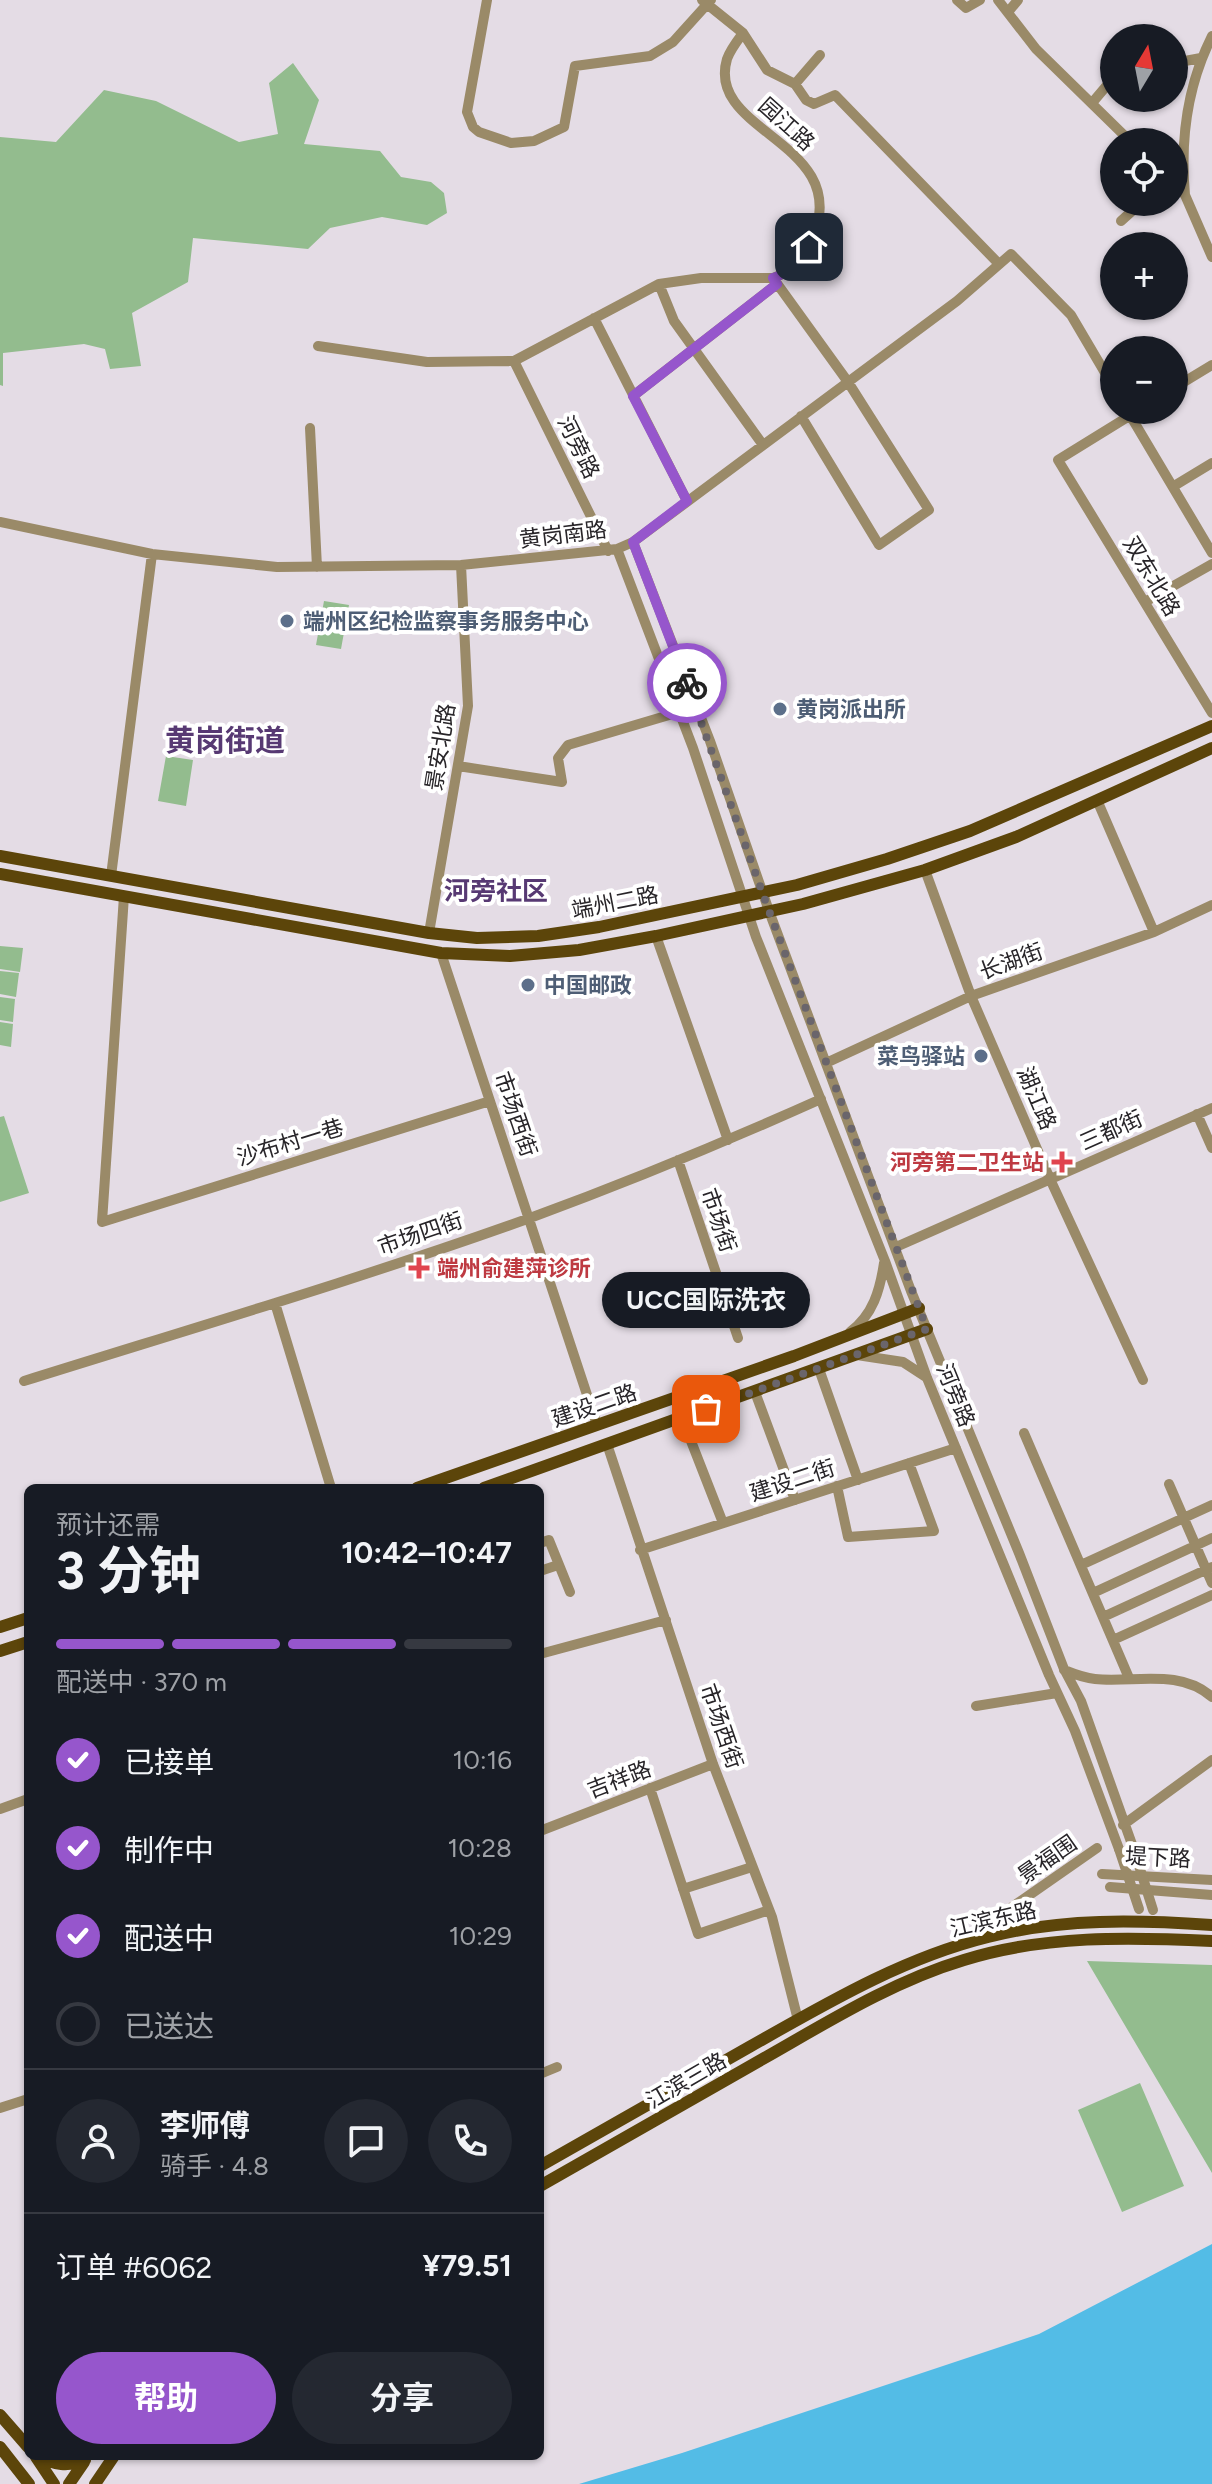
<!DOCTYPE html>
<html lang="zh">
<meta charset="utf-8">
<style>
body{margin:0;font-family:Figtree,"Noto Sans SC",sans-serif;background:#242831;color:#f1f3f6;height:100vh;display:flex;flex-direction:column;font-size:30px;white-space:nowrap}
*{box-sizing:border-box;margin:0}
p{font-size:26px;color:#9ea1a6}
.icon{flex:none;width:44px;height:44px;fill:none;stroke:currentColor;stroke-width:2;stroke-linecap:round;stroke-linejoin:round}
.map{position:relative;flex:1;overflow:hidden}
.panel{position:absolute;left:24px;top:1484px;width:520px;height:976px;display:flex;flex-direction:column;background:#171b24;border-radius:12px;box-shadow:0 2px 6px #0004}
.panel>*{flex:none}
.needle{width:52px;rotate:10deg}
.buttons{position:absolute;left:1100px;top:24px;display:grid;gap:16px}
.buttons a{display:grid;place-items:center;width:88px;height:88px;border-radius:50%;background:#171b24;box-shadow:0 2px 6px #0004;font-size:40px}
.pin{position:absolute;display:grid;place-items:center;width:68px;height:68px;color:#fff;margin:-34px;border-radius:16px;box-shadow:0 4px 12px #0006}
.courier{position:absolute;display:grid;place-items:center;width:80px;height:80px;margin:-40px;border:6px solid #9656cc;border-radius:50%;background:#fff;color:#222;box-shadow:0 2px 10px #0007}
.bubble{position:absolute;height:56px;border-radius:28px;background:#171b24;box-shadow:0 2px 6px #0004;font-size:26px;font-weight:700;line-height:56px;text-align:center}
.overview em{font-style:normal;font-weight:700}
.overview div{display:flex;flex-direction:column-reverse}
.overview{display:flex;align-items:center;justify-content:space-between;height:136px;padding:0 32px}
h1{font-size:52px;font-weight:700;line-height:60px}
.bar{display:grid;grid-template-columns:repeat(4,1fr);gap:12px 8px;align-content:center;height:96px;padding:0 32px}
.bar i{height:10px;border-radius:6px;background:#363941}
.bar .on{background:#9656cc}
.bar p{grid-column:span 4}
.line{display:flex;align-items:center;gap:20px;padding:0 32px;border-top:2px solid #363941}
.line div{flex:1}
.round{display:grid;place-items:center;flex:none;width:84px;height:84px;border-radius:42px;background:#242831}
ol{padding:0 32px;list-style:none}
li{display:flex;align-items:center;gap:24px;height:88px}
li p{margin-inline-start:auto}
li .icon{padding:8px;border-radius:50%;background:#9656cc;color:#fff;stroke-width:4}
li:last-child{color:#9ea1a6}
li i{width:44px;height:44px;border:4px solid #363941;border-radius:50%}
.primary-button{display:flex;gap:16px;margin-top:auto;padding:16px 32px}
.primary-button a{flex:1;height:92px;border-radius:48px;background:#9656cc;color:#fff;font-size:32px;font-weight:700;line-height:92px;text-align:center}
.primary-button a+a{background:#242831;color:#f1f3f6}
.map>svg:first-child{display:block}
.green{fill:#93bc8e}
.water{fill:#53bce6}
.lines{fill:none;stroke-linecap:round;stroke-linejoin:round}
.minor{stroke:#9a8a68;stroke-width:10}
.major{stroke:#5c450a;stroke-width:12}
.minor-bridge{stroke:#9a8a68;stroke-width:10}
.done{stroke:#6a656b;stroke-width:8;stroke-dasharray:0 14.4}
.route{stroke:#9656cc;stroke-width:10}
.service-dot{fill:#5c6f8a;stroke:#fff;stroke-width:3}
.health-dot{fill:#e0444e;stroke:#fff;stroke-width:3}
.labels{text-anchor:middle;stroke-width:8;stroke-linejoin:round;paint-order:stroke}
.street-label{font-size:22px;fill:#282529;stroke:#fff}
.service-label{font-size:22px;font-weight:bold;fill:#4e5e75;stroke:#fff;text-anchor:start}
.health-label{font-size:22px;font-weight:bold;fill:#be3a42;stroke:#fff;text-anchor:end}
.quarter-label{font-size:26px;font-weight:bold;fill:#573973;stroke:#fff}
.district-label{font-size:30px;font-weight:bold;fill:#573973;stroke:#fff}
</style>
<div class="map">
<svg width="1212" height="2484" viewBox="0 0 1212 2484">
<rect width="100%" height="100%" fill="#e4dce5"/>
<!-- green -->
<path class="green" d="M293,63L319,100L304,144L380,151L401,177L431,182L444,193L447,213L427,225L382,217L330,228L308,249L193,238L188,282L132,313L141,366L110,369L105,349L84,344L3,353V386L0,385V137L56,142L104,90L156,101L239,142L278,134L269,83Z
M324,601L349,605L341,649L316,645Z
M166,756L193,760L186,806L158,801Z
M0,946L23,948L20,972L0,969Z
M0,971L19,973L16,997L0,994Z
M0,997L15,999L13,1022L0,1020Z
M0,1022L13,1024L11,1047L0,1045Z
M4,1116L29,1193L0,1202V1117Z
M1087,1961L1212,1965V2173Z
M1140,2083L1184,2186L1122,2212L1078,2110Z"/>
<!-- water -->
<path class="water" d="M1212,2244V2484H579L682,2453L1039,2334Z"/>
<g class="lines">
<!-- minor -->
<path class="minor" d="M487,0L467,112L473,127L479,132L511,143L534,141L564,127L575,66L650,56L673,42L711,0
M702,0L743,33L767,70L795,84L820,55
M957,0L966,8L980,0
M998,0L1036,49L1131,142
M1008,12L1018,0
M1174,63L1201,58
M795,84L806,100L814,104L835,95L999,264
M1092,103L1114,77
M1174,184L1185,195L1212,257
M1185,195C1180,139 1187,86 1212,36
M1121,221L1142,202
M773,278L848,382L929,510L879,545L801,416
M659,284L674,321L763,445
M594,318L687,501
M318,346L427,362L514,361L659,284L701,278H773C789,273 805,257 812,241C855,141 705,134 727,59C730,50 737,41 743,33
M514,361L608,551
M1174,388L1212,365
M633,396L777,284
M1127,410L1212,553
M1139,410L1058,460L1212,713
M310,428L317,567
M1174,486L1212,463
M0,522L152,554L277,567L461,565L617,549L633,542L957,301L1011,254L1071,315L1114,388
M633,542L710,741L769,911L911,1291L1019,1553L1064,1669L1081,1701L1134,1850
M617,549L693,748L756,937L885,1261L927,1378L1049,1675L1075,1731L1119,1849
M1145,602L1212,564
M458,766L562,782L558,758L568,745L696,707
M1097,800L1154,932
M925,870L971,996L1050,1179L1143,1380
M111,876L152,554
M124,896L102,1222L490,1101
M429,933L468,706L461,565
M656,936L728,1140
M441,953L597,1425
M826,1063L971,996L1154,932L1212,905
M1197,1114L1212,1148
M678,1160L738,1338
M896,1247L1212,1108
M275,1303L331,1488
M850,1332C873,1315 880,1290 884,1263
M857,1355L903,1362L926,1377
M819,1369L858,1480
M24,1381C193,1328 363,1278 530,1218C628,1182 725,1142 821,1099
M755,1392L795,1500
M682,1418L723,1523
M1024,1433L1129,1678
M607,1444L713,1764L772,1917L798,2020
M1169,1484L1212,1583
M837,1486L848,1537L934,1531L909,1463
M540,1543L549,1540L570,1592
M640,1550L956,1448
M1081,1565L1212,1505
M540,1571L558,1565
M1093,1593L1212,1538
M1103,1617L1212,1567
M1113,1640L1212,1595
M540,1654L666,1620
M1064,1670C1074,1674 1084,1678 1095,1679C1134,1683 1179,1668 1212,1697
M976,1706L1057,1693
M650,1788L698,1934L769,1910
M0,1809L28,1799
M1123,1825L1212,1760
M540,1831L713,1764
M1102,1874L1212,1880
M1110,1887L1212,1895
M683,1889L752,1867
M988,1937L1005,1912L1097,1848
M540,2074L557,2067
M0,2108L28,2099"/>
<!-- major -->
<path class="major" d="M0,856L429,933L477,938L538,936L599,927L797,885L887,859L970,831L1212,726
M0,874L441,953L510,956L579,950L656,936L803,904L925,870L1016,837L1212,748
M417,1488L794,1356L919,1308
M484,1488L927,1329
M0,1627L28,1618
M0,1651L28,1642
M540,2166C610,2126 681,2086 751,2046C827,2003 903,1958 988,1937C1062,1918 1137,1920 1212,1925
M540,2186C616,2143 692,2099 768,2056C831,2020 894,1981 964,1960C1044,1935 1129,1937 1212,1941
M0,2415L28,2447
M0,2447L29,2484
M38,2456C54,2465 68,2467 85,2460
M36,2457L54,2484
M69,2484L84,2462
M95,2484L114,2456"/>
<!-- minor-bridge -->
<path class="minor-bridge" d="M1119,1849L1139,1909
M1134,1850L1153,1910"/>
</g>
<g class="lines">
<!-- done -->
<path class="done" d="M687,683L769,911L927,1329L706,1409"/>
<!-- route -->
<path class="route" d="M687,683L633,542L687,501L633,396L777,284L773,278C789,273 799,260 809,247"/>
</g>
<!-- markers -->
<g class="service-dot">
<circle cx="287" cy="621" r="8"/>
<circle cx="780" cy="709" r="8"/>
<circle cx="528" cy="985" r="8"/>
<circle cx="981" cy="1056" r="8"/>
</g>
<g class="health-dot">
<path d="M1058 1150h8v8h8v8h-8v8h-8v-8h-8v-8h8z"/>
<path d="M415 1256h8v8h8v8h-8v8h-8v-8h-8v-8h8z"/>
</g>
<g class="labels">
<!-- street labels -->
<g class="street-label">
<text transform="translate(787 124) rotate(42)" y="8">园江路</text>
<text transform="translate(579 447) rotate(64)" y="8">河旁路</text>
<text transform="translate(563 534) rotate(-7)" y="8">黄岗南路</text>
<text transform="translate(1152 576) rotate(59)" y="8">双东北路</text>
<text transform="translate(440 747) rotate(-81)" y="8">景安北路</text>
<text transform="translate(615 902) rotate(-11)" y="8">端州二路</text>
<text transform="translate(1011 961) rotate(-20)" y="8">长湖街</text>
<text transform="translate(1037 1098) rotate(67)" y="8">湖江路</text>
<text transform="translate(516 1114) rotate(71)" y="8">市场西街</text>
<text transform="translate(1111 1130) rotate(-24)" y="8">三都街</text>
<text transform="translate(290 1142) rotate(-17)" y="8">沙布村一巷</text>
<text transform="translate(719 1220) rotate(71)" y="8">市场街</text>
<text transform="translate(420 1233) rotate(-19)" y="8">市场四街</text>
<text transform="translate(956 1395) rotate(68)" y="8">河旁路</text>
<text transform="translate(594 1405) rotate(-19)" y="8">建设二路</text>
<text transform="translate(792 1480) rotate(-18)" y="8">建设二街</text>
<text transform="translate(722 1726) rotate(71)" y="8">市场西街</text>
<text transform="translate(619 1779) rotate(-21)" y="8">吉祥路</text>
<text transform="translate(1158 1857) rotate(3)" y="8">堤下路</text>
<text transform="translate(1047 1859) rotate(-35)" y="8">景福围</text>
<text transform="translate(993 1919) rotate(-13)" y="8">江滨东路</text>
<text transform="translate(686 2080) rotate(-30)" y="8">江滨三路</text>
</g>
<!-- service labels -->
<g class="service-label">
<text x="303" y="629">端州区纪检监察事务服务中心</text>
<text x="796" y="717">黄岗派出所</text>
<text x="544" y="993">中国邮政</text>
<text x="965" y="1064" text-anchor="end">菜鸟驿站</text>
</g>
<!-- health labels -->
<g class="health-label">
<text x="1044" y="1170">河旁第二卫生站</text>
<text x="437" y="1276" text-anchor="start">端州俞建萍诊所</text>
</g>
<!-- quarter labels -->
<g class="quarter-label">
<text x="496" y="900">河旁社区</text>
</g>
<!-- district labels -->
<g class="district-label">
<text x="225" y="751">黄岗街道</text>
</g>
</g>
</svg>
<div class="buttons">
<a><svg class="needle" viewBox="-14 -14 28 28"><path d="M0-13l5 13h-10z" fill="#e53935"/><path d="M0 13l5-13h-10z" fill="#9ea1a6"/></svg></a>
<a><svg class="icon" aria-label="locate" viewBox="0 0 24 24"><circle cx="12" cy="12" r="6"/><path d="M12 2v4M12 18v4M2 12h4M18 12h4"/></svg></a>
<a>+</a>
<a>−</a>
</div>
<div class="pin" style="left:706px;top:1409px;background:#ea580c"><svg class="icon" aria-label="bag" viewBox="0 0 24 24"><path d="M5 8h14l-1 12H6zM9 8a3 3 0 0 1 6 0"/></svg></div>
<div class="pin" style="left:809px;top:247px;background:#1f2937"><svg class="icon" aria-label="home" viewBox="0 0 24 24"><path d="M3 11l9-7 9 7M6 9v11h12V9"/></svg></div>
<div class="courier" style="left:687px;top:683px"><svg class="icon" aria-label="bike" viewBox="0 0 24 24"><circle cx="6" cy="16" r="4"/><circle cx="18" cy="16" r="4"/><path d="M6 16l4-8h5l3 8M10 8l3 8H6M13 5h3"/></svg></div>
<div class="bubble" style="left:602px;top:1272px;width:208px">UCC国际洗衣</div>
<section class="panel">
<div class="overview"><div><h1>3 分钟</h1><p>预计还需</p></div><em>10:42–10:47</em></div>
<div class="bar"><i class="on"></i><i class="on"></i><i class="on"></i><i></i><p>配送中 · 370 m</p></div>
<ol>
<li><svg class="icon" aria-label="check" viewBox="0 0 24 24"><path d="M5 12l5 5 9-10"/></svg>已接单<p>10:16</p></li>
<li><svg class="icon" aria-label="check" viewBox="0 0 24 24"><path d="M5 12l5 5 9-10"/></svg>制作中<p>10:28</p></li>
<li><svg class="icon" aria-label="check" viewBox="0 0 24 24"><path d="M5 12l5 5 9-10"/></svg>配送中<p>10:29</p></li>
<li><i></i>已送达</li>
</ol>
<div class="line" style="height:144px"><a class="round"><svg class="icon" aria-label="person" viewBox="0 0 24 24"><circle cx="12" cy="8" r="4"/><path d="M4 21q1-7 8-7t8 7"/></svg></a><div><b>李师傅</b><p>骑手 · 4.8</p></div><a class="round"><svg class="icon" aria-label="chat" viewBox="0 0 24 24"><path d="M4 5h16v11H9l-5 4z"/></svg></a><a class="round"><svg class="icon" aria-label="phone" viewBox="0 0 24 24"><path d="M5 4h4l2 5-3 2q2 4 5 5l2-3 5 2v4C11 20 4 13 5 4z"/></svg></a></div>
<div class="line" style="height:104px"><div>订单 #6062</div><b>¥79.51</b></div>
<div class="primary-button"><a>帮助</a><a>分享</a></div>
</section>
</div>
